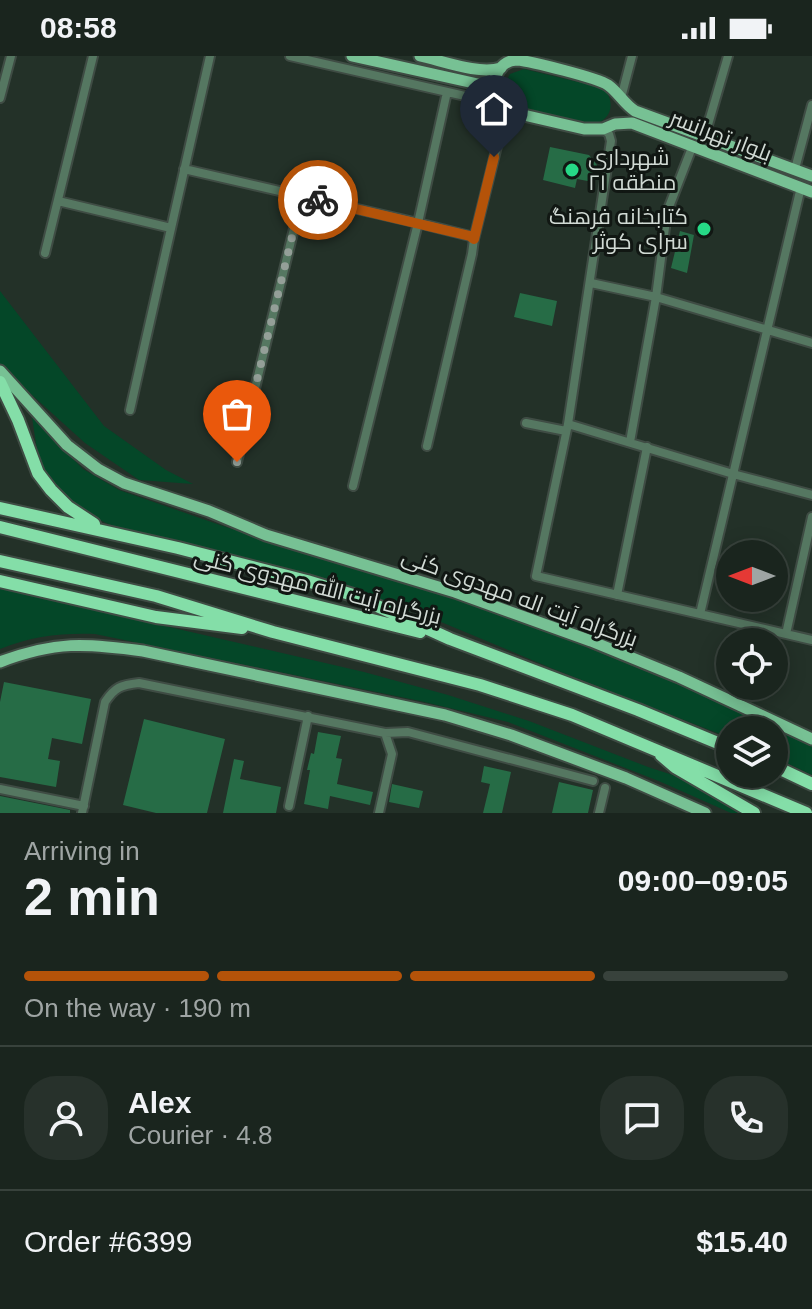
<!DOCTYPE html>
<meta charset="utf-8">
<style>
body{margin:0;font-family:Arial,Cairo,sans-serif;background:#27312b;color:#f1f3f6;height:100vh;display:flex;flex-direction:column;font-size:30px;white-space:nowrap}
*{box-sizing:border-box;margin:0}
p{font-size:26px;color:#9fa5a4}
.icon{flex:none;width:44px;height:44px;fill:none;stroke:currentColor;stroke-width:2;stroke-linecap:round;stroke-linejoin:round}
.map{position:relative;height:757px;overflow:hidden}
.drawer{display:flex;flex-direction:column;background:#1a251e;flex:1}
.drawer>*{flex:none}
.needle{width:52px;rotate:270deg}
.buttons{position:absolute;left:716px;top:484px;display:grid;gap:16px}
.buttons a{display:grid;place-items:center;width:72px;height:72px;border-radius:50%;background:#1a251e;box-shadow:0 4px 20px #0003,0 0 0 2px #38423c;font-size:40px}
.pin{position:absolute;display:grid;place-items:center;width:68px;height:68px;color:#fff;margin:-82px -34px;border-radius:50% 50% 50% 0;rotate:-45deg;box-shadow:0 0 8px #0007}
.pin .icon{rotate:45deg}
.courier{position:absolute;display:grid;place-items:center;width:80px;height:80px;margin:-40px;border:6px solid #b45309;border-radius:50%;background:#fff;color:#222;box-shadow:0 2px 10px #0007}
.head em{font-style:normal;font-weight:700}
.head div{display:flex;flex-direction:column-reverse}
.head{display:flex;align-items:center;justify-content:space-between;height:136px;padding:0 24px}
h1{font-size:52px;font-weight:700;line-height:60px}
.bar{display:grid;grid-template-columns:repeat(4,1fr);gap:12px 8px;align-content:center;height:96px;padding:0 24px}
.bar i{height:10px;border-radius:6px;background:#38423c}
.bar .active{background:#b45309}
.bar p{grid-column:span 4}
.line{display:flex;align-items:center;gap:20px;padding:0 24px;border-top:2px solid #38423c}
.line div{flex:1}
.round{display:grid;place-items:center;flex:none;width:84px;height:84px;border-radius:32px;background:#27312b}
.status{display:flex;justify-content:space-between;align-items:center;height:56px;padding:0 40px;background:#1a251e;direction:ltr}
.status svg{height:22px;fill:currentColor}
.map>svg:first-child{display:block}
.green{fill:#044728}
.building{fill:#266c46}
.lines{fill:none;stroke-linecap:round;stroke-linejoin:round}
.minor-casing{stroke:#3f4c44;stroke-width:12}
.major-casing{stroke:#3f4c44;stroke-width:15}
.highway-casing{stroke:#3f4c44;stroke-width:16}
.minor{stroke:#557761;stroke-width:8}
.major{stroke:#77c194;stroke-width:11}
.highway{stroke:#84dea8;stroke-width:12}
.done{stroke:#949f98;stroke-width:8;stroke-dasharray:0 14.4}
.route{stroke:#b45309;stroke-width:10}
.poi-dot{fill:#26d886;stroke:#111713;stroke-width:3}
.labels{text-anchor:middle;stroke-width:6;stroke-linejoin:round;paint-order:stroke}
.street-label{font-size:22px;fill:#d1dad4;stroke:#111713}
.poi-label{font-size:22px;fill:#d1dad4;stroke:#111713;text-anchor:start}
</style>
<div class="status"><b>08:58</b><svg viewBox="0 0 49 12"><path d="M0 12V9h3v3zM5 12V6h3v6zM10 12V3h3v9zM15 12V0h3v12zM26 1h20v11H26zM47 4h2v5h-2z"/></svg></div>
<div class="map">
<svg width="812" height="757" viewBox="0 0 812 757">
<rect width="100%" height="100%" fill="#233128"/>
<!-- green -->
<path class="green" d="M524,13L603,32C618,47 610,69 588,68C572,65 522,57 511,48C502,39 504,28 510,18Z
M0,235L104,370L166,414L193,428L139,424L85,387L0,310Z
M31,356L52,382L83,413L119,434L223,470L496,556L547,575L699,637L812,690V719L774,701V674H730V682L551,612L441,566L338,528L114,470C81,458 50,434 39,400C35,386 34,371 31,356Z
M0,532L364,616L448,639L529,665L648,711L685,723L743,757H731L661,726L508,666L420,645L95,578C60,577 33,580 0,593Z"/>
<!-- building -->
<path class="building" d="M550,91L589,99L597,109L593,126L577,123L575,132L543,124Z
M680,175L694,179L687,217L671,212Z
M520,237L557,245L552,270L514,261Z
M4,626L91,643L82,688L52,682L48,703L60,705L56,731L0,721V646Z
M144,663L225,683L207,757H156L123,749Z
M318,676L341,680L336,702L342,703L337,728L373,736L370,749L330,740L328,753L304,748L310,714H307L311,697L314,698Z
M234,703L244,705L240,723L281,731L276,757H223Z
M484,710L511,716L502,757H483L490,728L481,726Z
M559,726L593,734L588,757H552Z
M392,728L423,735L419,752L389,746Z
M0,740L70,754V757H0Z"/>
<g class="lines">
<defs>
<path id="minor" d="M290,0L500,48
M0,42L11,0
M621,42L632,0
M603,73L609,78L611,85L568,368L536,520L812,584
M705,79L728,0
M184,113L418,167L470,180L474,183
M795,113L812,49
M58,145L171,172
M45,197L93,0
M591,227L656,241L812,287
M130,354L210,0
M526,367L566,375
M568,368L733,418L812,439
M630,386L656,241L667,156L693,89
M427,390L472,198L474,183L501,74
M237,406L302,140
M353,430L418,167L447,36
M617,539L647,391
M700,558L801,131
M786,578L812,461
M385,677L408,676L593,725
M0,733L84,750
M289,750L308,660
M82,757L105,646C115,631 121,629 139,627L385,677L392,698L379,757
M599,757L605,732"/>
<path id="major" d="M352,0L478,28L494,36
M420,0C443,5 479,19 501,12
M812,120L635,55C624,48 619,37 608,29C598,22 530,5 517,4C497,4 487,32 499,47C503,52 509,54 515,57L584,73H603L615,68L632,67L812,136
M0,315L67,389L98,413L124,427L209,455L266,479L455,536L591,585L679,621L812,683
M0,606C55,585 86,587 143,595L445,659L511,679L626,722L705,757"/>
<path id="highway" d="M0,326L18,364L38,417L51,434L68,451L94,468
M0,452L178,492L307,525L353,539L450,583L638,654L730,692
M0,471L420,576
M0,505L156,540L273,576L480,629L572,659L806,757
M0,525L156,561L242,572
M661,699L675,711L754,757
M774,710L812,728"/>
</defs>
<!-- minor casing -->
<use href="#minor" class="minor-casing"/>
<!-- major casing -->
<use href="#major" class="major-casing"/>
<!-- highway casing -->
<use href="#highway" class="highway-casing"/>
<!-- minor -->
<use href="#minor" class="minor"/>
<!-- major -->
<use href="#major" class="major"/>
<!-- highway -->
<use href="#highway" class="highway"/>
</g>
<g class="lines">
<!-- done -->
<path class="done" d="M237,406L302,140L318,144"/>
<!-- route -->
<path class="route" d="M318,144L470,180L474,183L494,101"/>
</g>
<!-- markers -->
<g class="poi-dot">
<circle cx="572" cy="114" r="8"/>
<circle cx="704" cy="173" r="8"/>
</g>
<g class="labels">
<!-- street labels -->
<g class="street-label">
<text transform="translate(721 79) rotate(21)" y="8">بلوار تهرانسر</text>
<text transform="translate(318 530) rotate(14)" y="8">بزرگراه آیت الله مهدوی کنی</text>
<text transform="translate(520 541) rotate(20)" y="8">بزرگراه آیت اله مهدوی کنی</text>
</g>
<!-- poi labels -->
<g class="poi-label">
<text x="588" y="109">شهرداری<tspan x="588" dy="25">منطقه ۲۱</tspan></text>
<text x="688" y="168" text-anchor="end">کتابخانه فرهنگ<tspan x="688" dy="25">سرای کوثر</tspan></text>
</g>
</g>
</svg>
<div class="buttons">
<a><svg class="needle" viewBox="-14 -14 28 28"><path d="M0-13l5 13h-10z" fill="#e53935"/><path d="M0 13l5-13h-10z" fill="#9fa5a4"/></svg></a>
<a><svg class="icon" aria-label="locate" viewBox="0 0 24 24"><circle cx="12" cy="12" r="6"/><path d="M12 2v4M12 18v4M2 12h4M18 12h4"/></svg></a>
<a><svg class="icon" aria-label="layers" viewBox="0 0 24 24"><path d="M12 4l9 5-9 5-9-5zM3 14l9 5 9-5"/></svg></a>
</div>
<div class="pin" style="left:237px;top:406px;background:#ea580c"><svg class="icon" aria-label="bag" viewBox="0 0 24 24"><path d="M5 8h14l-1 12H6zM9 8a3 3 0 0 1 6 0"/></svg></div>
<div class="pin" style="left:494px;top:101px;background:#1f2937"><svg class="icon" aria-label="home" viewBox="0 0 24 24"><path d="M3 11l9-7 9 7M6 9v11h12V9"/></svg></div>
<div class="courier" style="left:318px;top:144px"><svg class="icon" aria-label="bike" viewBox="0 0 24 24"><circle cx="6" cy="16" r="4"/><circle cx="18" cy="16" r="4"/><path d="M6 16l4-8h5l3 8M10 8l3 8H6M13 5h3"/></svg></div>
</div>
<section class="drawer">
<div class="head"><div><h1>2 min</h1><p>Arriving in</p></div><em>09:00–09:05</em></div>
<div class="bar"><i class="active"></i><i class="active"></i><i class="active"></i><i></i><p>On the way · 190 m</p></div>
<div class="line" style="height:144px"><a class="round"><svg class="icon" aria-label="person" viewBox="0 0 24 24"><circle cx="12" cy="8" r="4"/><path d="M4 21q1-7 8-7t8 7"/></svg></a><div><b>Alex</b><p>Courier · 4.8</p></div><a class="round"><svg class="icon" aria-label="chat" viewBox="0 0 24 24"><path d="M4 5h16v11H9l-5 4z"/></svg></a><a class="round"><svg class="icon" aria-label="phone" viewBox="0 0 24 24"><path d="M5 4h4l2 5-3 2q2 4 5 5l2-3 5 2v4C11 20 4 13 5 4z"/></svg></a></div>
<div class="line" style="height:104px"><div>Order #6399</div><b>$15.40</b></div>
</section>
